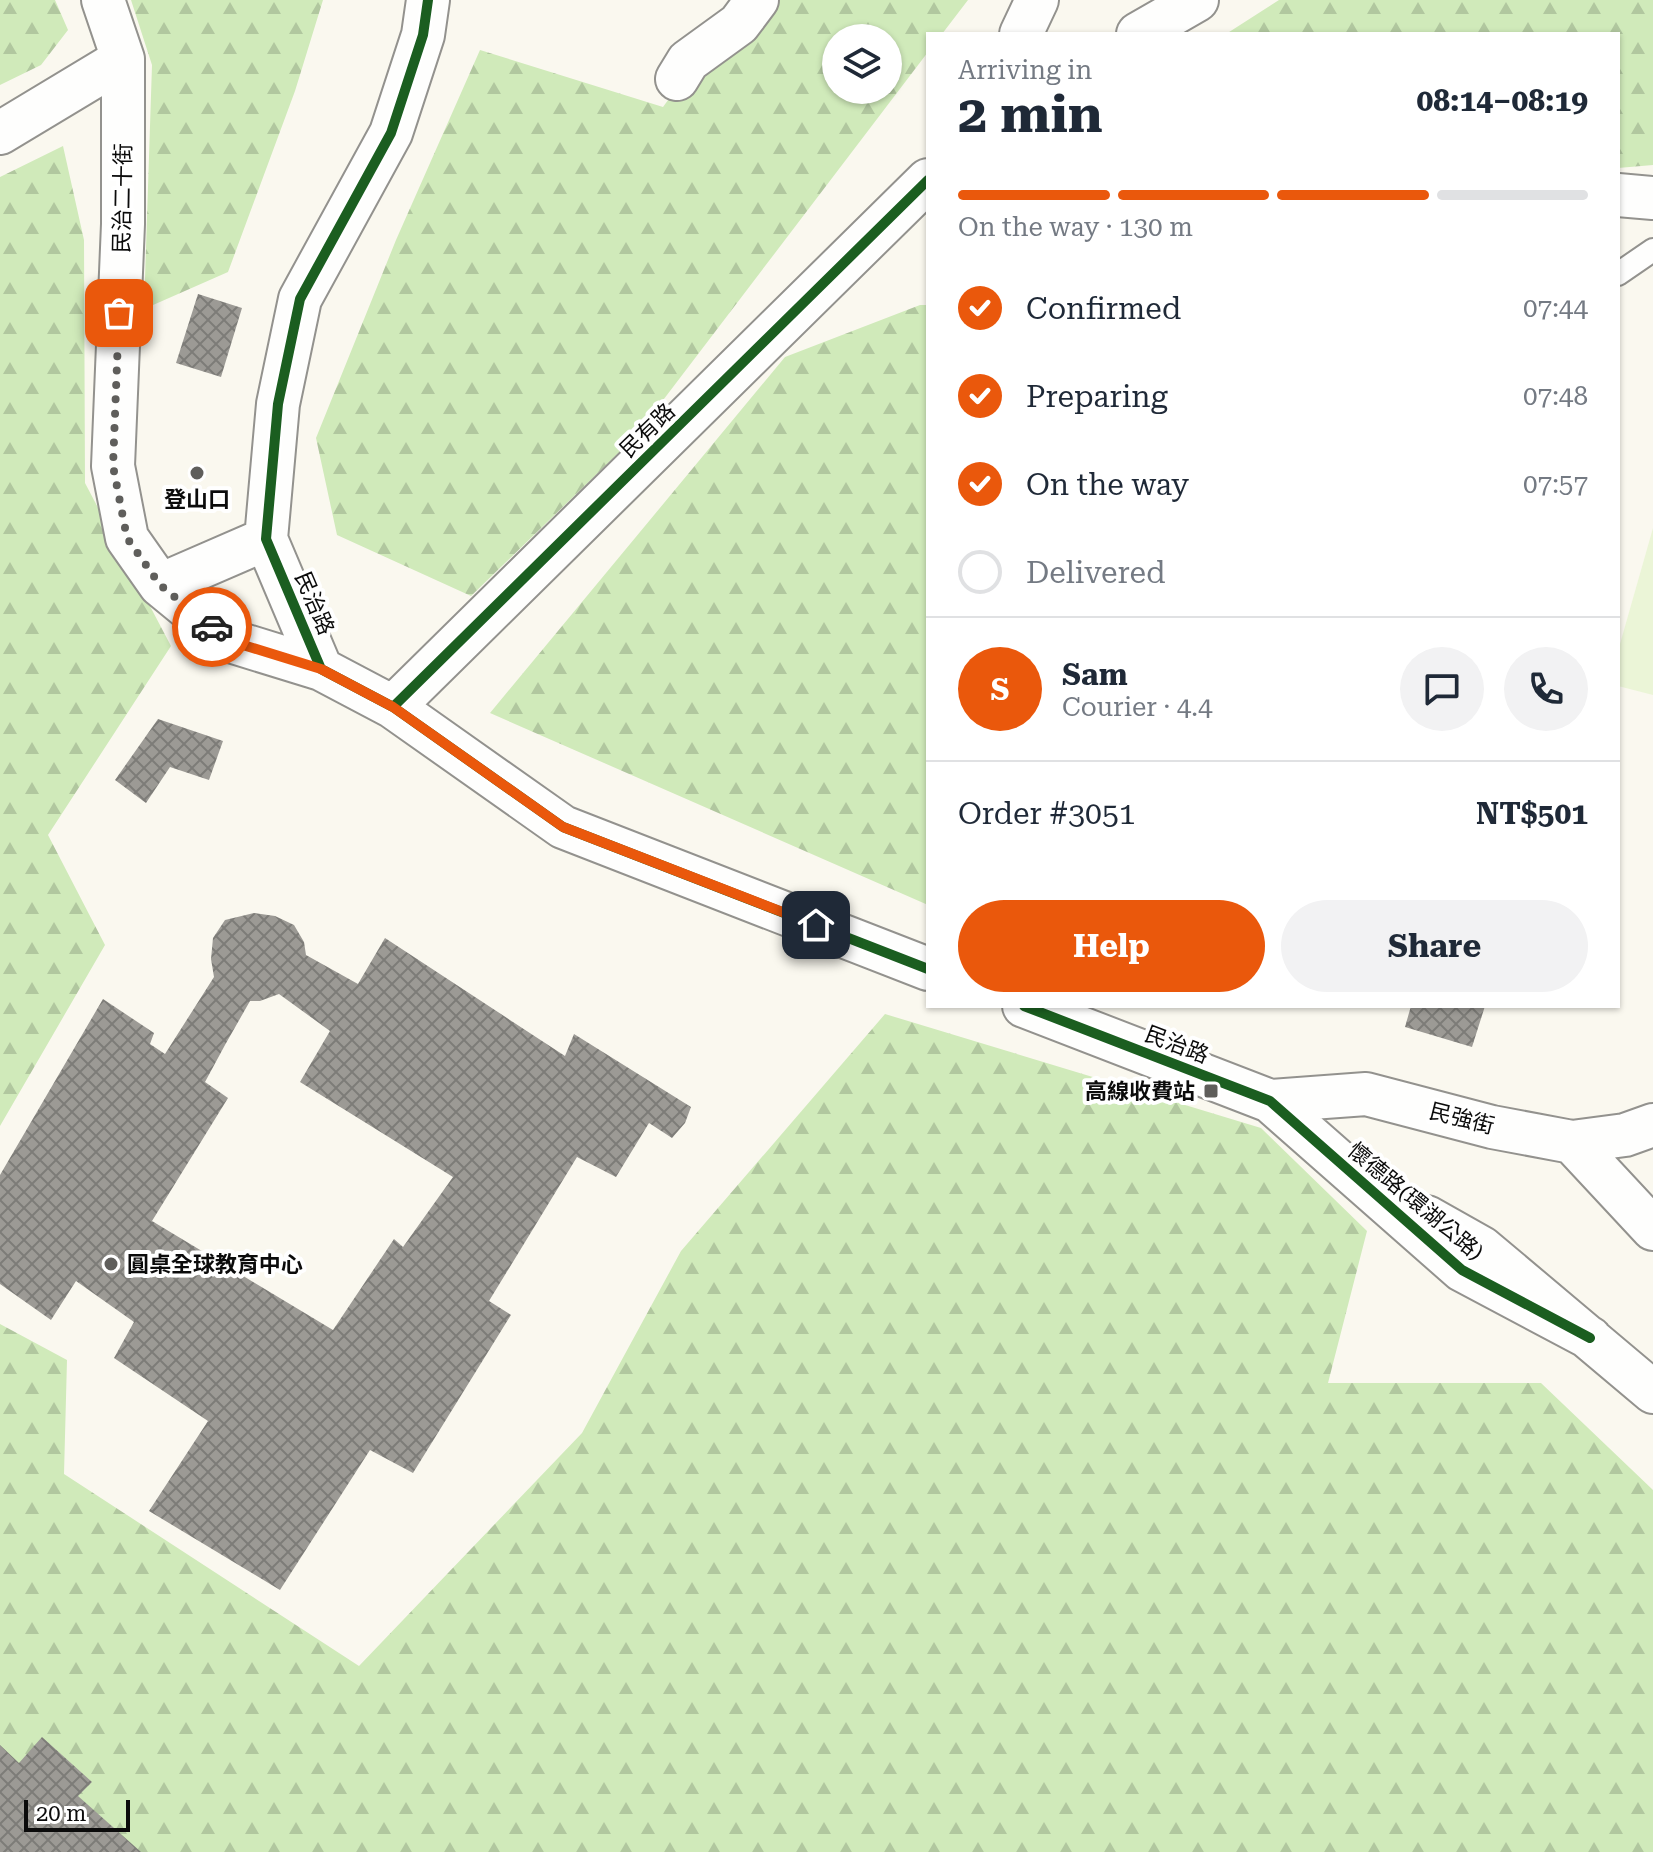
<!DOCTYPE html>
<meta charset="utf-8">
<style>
body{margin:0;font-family:"Roboto Serif","Noto Sans TC",serif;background:#f2f2f3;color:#1f2937;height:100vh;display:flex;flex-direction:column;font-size:30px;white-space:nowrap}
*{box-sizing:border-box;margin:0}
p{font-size:26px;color:#747a83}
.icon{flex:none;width:44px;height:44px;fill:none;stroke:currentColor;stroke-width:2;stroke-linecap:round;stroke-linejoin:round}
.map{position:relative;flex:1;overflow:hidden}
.details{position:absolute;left:926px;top:32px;width:694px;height:976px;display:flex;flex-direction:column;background:#fff;border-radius:0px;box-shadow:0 2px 6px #0004}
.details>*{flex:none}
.buttons{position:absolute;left:822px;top:24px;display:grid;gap:16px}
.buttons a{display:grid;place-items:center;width:80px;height:80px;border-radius:50%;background:#fff;box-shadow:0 2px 6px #0004;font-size:40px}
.scale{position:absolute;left:24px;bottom:20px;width:106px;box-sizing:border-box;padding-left:8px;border:4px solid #0b0b0b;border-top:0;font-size:22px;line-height:28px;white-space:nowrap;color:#0b0b0b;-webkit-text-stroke:6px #fff;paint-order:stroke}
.pin{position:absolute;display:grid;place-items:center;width:68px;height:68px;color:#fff;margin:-34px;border-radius:16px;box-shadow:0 4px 12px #0006}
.courier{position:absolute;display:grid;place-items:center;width:80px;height:80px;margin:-40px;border:6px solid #ea580c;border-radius:50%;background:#fff;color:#222;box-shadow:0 2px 10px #0007}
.overview em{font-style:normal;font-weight:700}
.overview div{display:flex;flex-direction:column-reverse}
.overview{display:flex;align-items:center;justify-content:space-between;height:136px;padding:0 32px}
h1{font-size:52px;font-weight:700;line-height:60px}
.bar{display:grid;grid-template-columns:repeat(4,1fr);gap:12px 8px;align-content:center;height:96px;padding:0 32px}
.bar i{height:10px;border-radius:6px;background:#e0e1e3}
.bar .selected{background:#ea580c}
.bar p{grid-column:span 4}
.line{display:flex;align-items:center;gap:20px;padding:0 32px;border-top:2px solid #e0e1e3}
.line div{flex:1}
.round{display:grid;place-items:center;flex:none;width:84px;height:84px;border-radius:42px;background:#f2f2f3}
ol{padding:0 32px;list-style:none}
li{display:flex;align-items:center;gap:24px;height:88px}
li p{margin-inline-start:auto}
li .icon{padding:8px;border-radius:50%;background:#ea580c;color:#fff;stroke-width:4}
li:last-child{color:#747a83}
li i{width:44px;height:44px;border:4px solid #e0e1e3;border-radius:50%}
.cta{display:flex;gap:16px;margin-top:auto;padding:16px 32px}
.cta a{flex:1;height:92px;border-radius:48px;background:#ea580c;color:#fff;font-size:32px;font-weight:700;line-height:92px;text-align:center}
.cta a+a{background:#f2f2f3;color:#1f2937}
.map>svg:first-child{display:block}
.forest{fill:url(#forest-firs);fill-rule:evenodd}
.pitch{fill:#ebf5d7}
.building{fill:url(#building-cross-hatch);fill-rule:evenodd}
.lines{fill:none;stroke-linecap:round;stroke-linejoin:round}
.lane-casing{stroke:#93928e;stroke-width:26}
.street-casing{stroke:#93928e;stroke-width:46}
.lane{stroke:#fefefd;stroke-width:22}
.street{stroke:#fefefd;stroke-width:42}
.cycleway-casing{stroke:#fff;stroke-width:15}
.cycleway{stroke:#1b5e20;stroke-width:10}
.done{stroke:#5f5e5b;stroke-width:8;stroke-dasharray:0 14.4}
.route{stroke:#ea580c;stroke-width:10}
.poi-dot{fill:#5f5e5b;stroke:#fff;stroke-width:3}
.labels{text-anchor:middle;stroke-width:8;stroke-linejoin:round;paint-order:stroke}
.street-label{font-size:22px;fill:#0b0b0b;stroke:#fff}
.poi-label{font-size:22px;font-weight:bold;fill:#0b0b0b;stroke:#fff}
</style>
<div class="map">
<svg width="1653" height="1852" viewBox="0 0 1653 1852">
<defs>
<pattern id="forest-firs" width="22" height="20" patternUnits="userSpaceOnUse" patternTransform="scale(2)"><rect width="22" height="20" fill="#d0eaba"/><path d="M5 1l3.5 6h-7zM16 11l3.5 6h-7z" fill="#b1c79f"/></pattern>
<pattern id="building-cross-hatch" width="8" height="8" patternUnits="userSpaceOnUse" patternTransform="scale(2)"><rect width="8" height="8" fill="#9c9a95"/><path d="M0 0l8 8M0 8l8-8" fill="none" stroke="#7d7c78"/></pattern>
</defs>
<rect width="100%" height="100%" fill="#faf8ef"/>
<!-- forest -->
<path class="forest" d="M0,0H55L68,30L41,65L0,85Z
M131,0H323L295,91L228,272L144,309L152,65Z
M741,0H968L942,34H928V52L635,437L471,596L337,535L316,438L396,240L480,50L663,107ZM836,38H888V90H836Z
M1279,0H1653V165L1618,168V34H1226Z
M63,146L84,240L85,483L171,646L48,835L105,945L0,1126V177Z
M920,305H928V905L490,713L785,357Z
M885,1014L1261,1128L1367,1231L1328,1383H1541L1653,1490V1852H0V1324L67,1360L64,1474L359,1666L582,1433L681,1251Z"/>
<!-- pitch -->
<path class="pitch" d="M1653,528V695L1618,686V651Z"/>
<!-- building -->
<path class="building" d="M198,294L242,308L221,377L176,363Z
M158,719L223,741L209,780L170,767L146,803L115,780Z
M254,913L275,916L294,925L304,942L306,955L358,984L385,938L565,1056L574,1034L691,1107L685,1123L672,1138L649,1123L616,1177L577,1157L489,1301L511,1315L413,1473L370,1450L280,1590L149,1511L208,1421L114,1358L134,1322L76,1281L51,1320L0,1284V1175L103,999L154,1033L150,1044L165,1054L214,977L211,959L213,938L225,920ZM279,994L330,1031L300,1082L453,1177L403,1247L394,1239L333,1330L152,1221L228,1098L205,1082L225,1045L250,1001H260Z
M1411,1006H1485L1472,1047L1405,1027Z
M42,1737L92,1782L78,1796L141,1852H0V1745L19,1763Z"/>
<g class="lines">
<defs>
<path id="lane" d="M1618,274L1653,250"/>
<path id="street" d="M103,0L123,59V224L113,466L127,538L160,585L227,640L321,669
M428,0L423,35L391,133L300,299L278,404L266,539L321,669L393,707L563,827L928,969
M1021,34L1037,0
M1138,34L1197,0
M677,79L688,61L739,24L757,0
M0,133L123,59
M1618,195L1653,198
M160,585L266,539
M393,707L928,180
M1024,1006L1270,1101L1462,1270L1590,1338
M1270,1101L1366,1094L1492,1127L1572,1142L1625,1135L1653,1125
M1572,1142L1653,1229
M1427,1217L1482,1248L1653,1392"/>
</defs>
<!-- lane casing -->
<use href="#lane" class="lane-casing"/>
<!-- street casing -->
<use href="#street" class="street-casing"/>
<!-- lane -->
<use href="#lane" class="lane"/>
<!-- street -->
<use href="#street" class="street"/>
<defs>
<path id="cycleway" d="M428,0L423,35L391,133L300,299L278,404L266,539L321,669L393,707L563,827L928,969
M393,707L928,180
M1024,1006L1270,1101L1462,1270L1590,1338"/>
</defs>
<!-- cycleway casing -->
<use href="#cycleway" class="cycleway-casing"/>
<!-- cycleway -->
<use href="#cycleway" class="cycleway"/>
</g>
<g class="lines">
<!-- done -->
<path class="done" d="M119,313L113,466L127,538L160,585L212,627"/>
<!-- route -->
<path class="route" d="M212,627L227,640L321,669L393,707L563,827L816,925"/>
</g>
<!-- markers -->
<g class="poi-dot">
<circle cx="197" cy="473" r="8"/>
<rect x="1203" y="1083" width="16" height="16" rx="4"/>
<circle cx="111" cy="1264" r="8"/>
</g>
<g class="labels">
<!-- street labels -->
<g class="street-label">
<text transform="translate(122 198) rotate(-89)" y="8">民治二十街</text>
<text transform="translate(647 430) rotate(-44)" y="8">民有路</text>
<text transform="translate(315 603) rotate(67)" y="8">民治路</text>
<text transform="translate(1177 1044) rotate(21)" y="8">民治路</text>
<text transform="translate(1462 1118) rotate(14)" y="8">民強街</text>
<text transform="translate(1416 1201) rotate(40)" y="8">懷德路(環湖公路)</text>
</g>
<!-- poi labels -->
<g class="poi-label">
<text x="197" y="507">登山口</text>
<text x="1195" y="1099" text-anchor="end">高線收費站</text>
<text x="127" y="1272" text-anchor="start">圓桌全球教育中心</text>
</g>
</g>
</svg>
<div class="buttons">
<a><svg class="icon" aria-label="layers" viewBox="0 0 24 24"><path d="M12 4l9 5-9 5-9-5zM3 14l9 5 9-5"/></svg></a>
</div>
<div class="scale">20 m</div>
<div class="pin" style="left:119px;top:313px;background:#ea580c"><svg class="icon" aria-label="bag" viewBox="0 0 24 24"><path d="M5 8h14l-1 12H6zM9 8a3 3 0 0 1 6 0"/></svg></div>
<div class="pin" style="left:816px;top:925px;background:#1f2937"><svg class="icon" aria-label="home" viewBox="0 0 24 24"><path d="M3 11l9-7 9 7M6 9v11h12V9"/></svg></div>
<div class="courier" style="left:212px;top:627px"><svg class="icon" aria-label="car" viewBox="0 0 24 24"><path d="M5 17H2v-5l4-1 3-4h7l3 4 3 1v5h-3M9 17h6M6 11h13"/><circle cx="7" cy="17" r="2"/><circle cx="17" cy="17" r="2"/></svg></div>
<section class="details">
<div class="overview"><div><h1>2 min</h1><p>Arriving in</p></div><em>08:14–08:19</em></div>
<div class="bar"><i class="selected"></i><i class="selected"></i><i class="selected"></i><i></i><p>On the way · 130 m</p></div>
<ol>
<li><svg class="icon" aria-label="check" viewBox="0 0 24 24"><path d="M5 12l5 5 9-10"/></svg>Confirmed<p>07:44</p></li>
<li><svg class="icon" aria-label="check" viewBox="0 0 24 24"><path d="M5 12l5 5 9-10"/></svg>Preparing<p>07:48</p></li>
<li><svg class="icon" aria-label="check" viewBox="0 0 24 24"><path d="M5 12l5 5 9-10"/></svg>On the way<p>07:57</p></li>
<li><i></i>Delivered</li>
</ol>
<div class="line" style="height:144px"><b class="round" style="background:#ea580c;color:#fff">S</b><div><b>Sam</b><p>Courier · 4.4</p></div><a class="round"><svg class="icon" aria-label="chat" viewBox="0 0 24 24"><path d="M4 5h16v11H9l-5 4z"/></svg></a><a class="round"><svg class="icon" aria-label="phone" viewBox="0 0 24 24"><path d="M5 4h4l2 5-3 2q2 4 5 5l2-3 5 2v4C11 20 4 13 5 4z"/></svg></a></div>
<div class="line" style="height:104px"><div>Order #3051</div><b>NT$501</b></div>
<div class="cta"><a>Help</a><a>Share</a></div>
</section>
</div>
